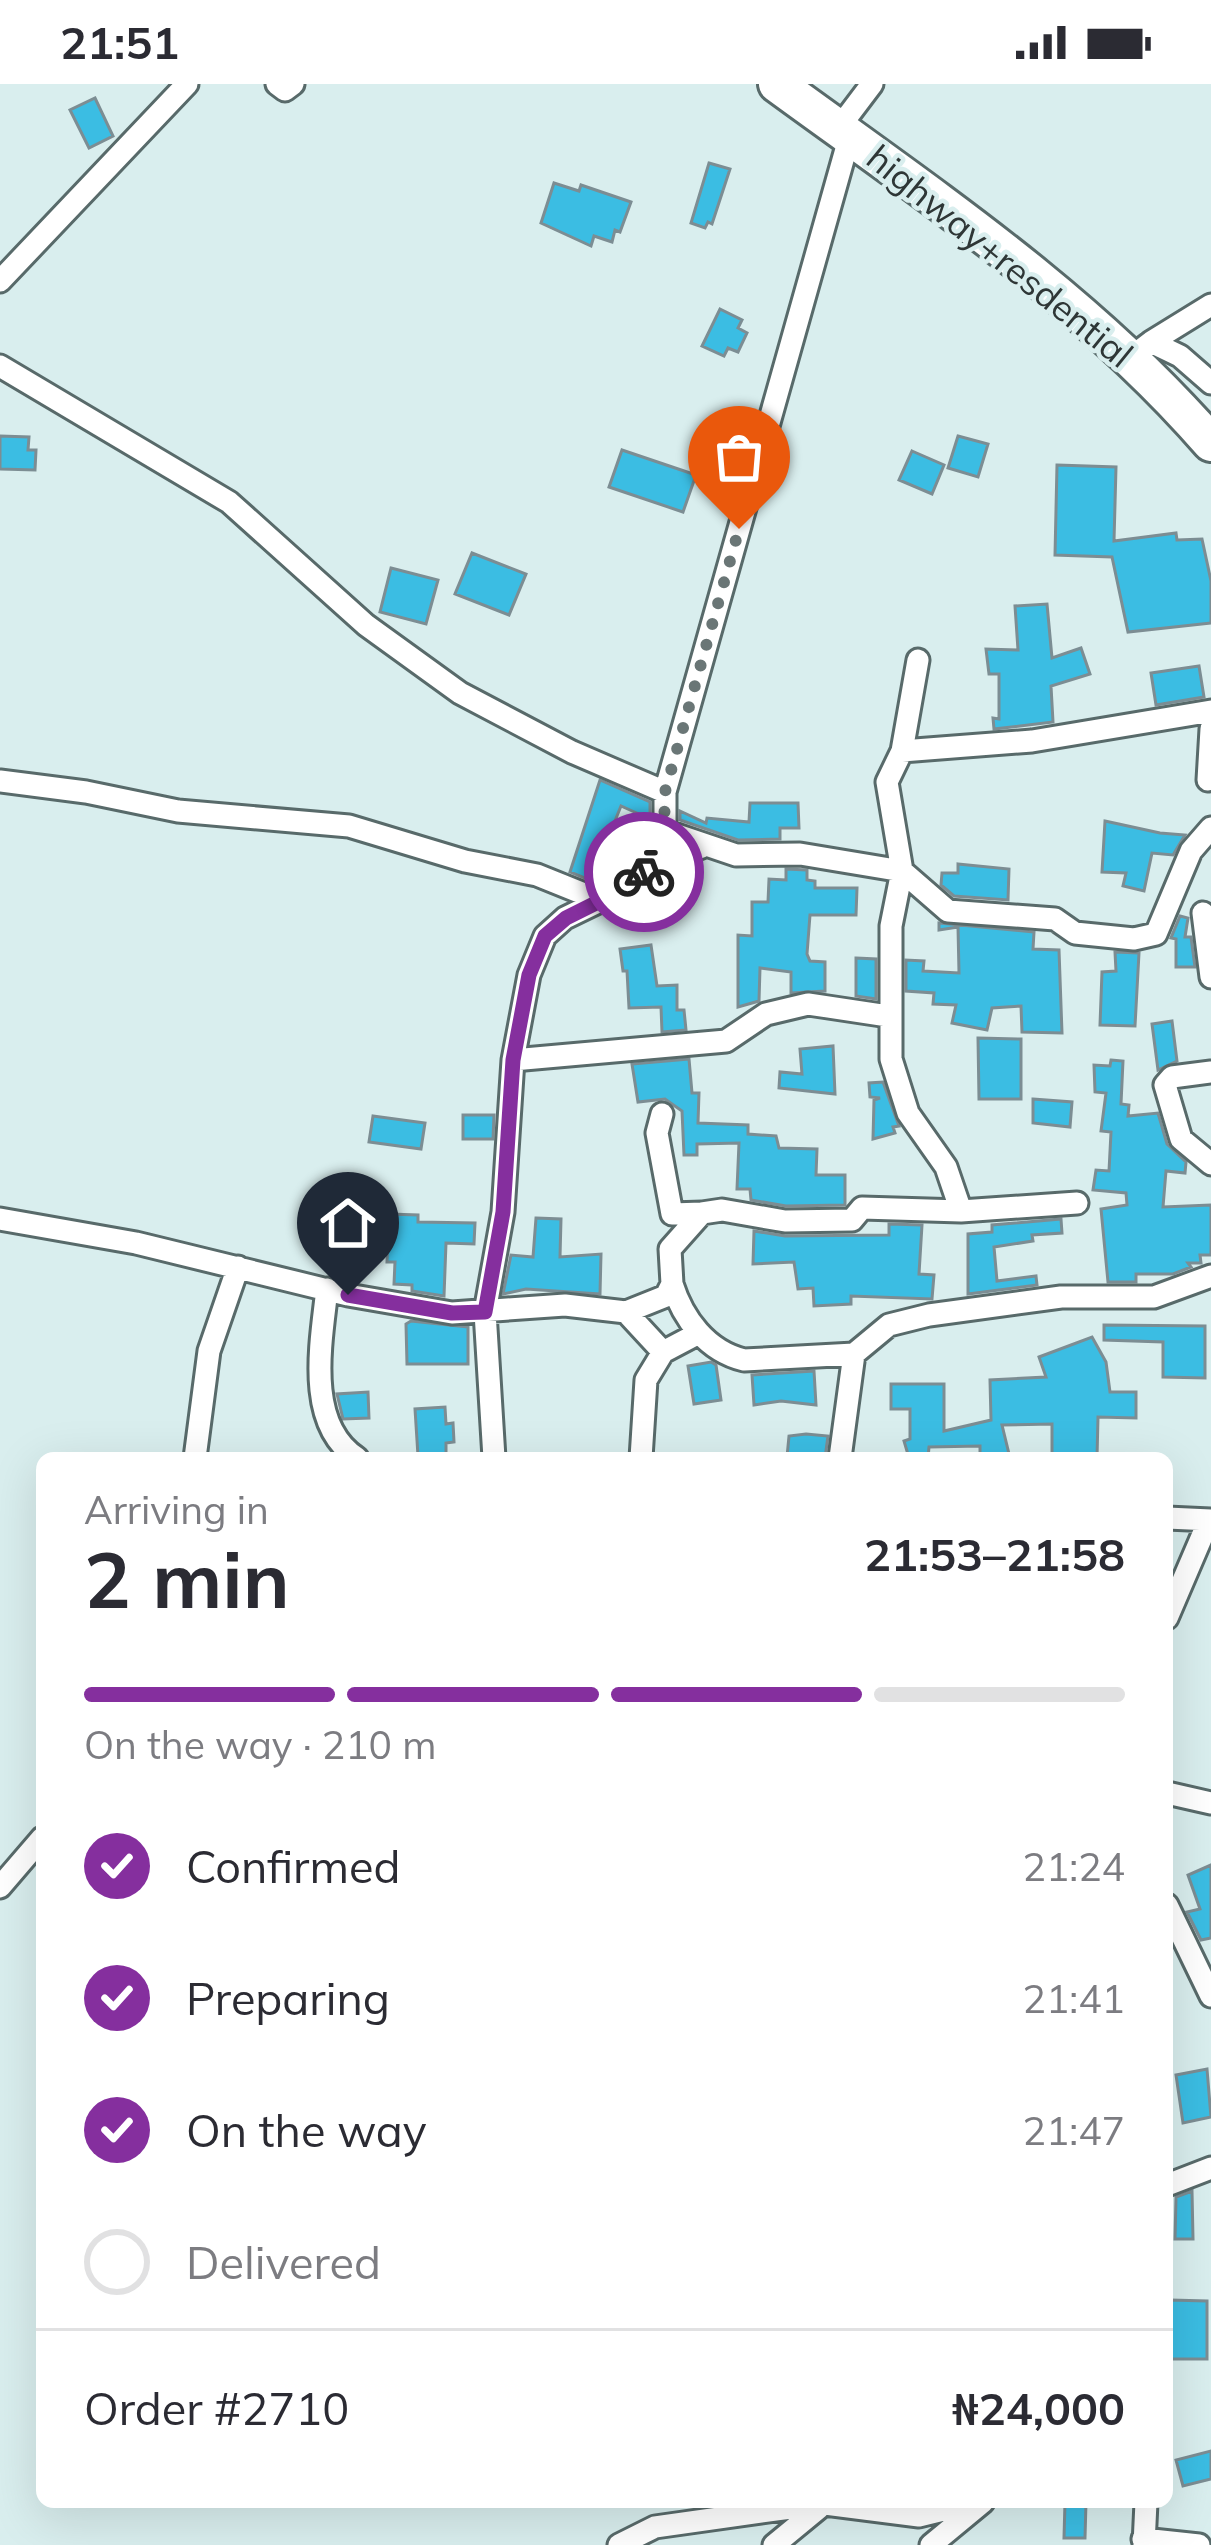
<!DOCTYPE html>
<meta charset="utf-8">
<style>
body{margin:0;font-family:Mulish,sans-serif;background:#f2f2f3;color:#2b2b33;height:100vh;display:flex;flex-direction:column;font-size:45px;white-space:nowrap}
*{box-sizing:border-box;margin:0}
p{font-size:39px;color:#7c7c81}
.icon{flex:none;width:66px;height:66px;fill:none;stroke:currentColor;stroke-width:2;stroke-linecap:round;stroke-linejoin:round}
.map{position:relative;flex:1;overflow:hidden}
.sheet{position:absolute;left:36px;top:1368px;width:1137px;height:1056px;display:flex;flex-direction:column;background:#fff;border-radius:18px;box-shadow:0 12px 48px #0002}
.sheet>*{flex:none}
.pin{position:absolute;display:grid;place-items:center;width:102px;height:102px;color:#fff;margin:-123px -51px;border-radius:50% 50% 50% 0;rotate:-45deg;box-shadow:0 0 12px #0007}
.pin .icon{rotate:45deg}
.courier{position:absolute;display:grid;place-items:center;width:120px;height:120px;margin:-60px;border:9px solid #852f9e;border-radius:50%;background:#fff;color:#222;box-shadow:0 3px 15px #0007}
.head em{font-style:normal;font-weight:700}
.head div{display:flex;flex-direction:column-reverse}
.head{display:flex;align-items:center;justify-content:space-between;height:204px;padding:0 48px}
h1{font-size:78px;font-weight:700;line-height:90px}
.bar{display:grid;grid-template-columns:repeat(4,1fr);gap:18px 12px;align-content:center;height:144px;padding:0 48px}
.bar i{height:15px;border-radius:9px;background:#e1e1e2}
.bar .current{background:#852f9e}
.bar p{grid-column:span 4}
.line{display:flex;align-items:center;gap:30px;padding:0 48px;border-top:3px solid #e1e1e2}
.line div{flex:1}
ol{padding:0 48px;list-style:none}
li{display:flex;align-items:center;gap:36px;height:132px}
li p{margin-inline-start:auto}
li .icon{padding:12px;border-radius:50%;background:#852f9e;color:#fff;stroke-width:4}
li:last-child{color:#7c7c81}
li i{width:66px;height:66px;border:6px solid #e1e1e2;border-radius:50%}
.status{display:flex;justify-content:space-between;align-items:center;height:84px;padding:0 60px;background:#fff;direction:ltr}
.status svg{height:33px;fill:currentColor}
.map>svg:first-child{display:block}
.building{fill:#3bbde3;stroke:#7c8d93;stroke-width:3}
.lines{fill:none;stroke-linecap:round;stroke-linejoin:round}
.minor-casing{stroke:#586a6a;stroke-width:27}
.trunk-casing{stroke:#586a6a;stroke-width:42}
.minor{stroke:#fff;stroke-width:21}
.trunk{stroke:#fff;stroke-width:36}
.done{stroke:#6a7676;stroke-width:12;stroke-dasharray:0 21.6}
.route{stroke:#852f9e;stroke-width:15}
.labels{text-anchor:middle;stroke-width:9;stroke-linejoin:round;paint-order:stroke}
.street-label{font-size:36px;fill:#2e3636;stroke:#d9eeee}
</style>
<div class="status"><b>21:51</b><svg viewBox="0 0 49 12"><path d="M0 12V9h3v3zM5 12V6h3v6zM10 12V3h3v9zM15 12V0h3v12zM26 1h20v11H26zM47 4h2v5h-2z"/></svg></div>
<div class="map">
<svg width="1211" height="2461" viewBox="0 0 1211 2461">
<rect width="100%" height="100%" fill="#d9eeee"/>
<!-- building -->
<path class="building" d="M95,14L113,52L89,64L70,26Z
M709,79L730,85L712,140L708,138L705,144L691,139Z
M554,99L579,107L581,101L631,118L620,148L615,146L612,158L594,152L591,162L541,139Z
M720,225L742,236L738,244L747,249L738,268L728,264L724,272L702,262Z
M0,352L29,353L28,366H36L35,386L0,385Z
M958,352L988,360L978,393L948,384Z
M622,366L696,391L683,428L609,403Z
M912,367L944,381L932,410L899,396Z
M1057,381L1116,383L1114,457L1176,449L1177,456L1202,455L1211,497V539L1128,548L1112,473L1055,471Z
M472,469L526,490L509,531L455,510Z
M391,484L438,496L426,540L380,528Z
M1047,520L1052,574L1081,564L1090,590L1051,602L1053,638L994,645L993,634L999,635V590H989L986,565L1018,566L1015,522Z
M1199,582L1204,613L1156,621L1151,589Z
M600,696L650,718V735L621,722L600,774L608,777L599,800L570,788Z
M750,719H798L799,744H780V755L738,756L680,736V727L706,739L707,734L749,738Z
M1105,737L1160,749L1185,751L1173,771L1152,769L1144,807L1123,802L1126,789L1102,788Z
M958,780L1009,785L1008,816L954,812L941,801L942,789H958Z
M786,785L807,786V796L815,797V804H857L856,831H810L807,870L810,877L825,878V907L791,909V888L760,884L759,917L738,923V851L752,852V818H768L769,795L786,796Z
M1180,832L1188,834L1185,853H1191L1195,883H1176V855L1171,854Z
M939,839L1034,848L1033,865L1059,866L1062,949L1022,948L1021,922L992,924L987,946L952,939L956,921L933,920L934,909L906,907V876L924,877L923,887L959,889L958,843L939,846Z
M651,861L657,902L677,901V926H684L686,946L662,948L661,923L629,924L627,887H623L620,865Z
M1115,868L1139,869L1135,942L1100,941L1102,888L1116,887Z
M856,874L876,875V915L856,912Z
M1172,937L1177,977L1158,986L1152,940Z
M978,954L1021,955V1015H979Z
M833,962L835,1010L779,1004L780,988L802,990L800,965Z
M689,975L692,1009H699L698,1039L748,1041V1050L776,1052L779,1064L817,1065L816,1091H845V1121L786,1122L751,1116L750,1105H737L739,1059L697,1060V1071H684L682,1027L665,1015L638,1018L632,980Z
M1111,976L1123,977L1121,1020L1129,1021L1128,1032L1158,1029L1167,1060L1186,1078L1185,1089L1166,1087L1163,1123L1211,1121V1171H1200L1201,1179H1188L1191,1183L1173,1190H1136V1198H1108L1101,1125L1127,1121L1126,1109L1093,1106L1096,1086L1109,1087L1111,1048L1101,1047L1106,1009L1095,1008L1094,981L1110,982Z
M883,998L899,1042L893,1043L895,1049L873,1055L874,1016L880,1014L870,1013L869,999Z
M1033,1015L1072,1018L1070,1043L1033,1039Z
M463,1031H494L493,1055H463Z
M373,1032L425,1039L421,1065L369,1058Z
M389,1130L418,1131V1138L475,1139L474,1160L446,1159L444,1212L412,1207V1201L394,1200L395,1178H387Z
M536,1134L561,1135L560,1173L601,1170L600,1210L526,1205L503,1210L511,1171L533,1173Z
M1061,1135L1062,1149L1032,1151L1033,1157L994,1163L997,1197L1036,1192L1037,1201L968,1210V1150L992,1148V1141Z
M889,1140L922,1141L919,1190L934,1191L932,1215L851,1212V1220L814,1222L813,1204L798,1205L794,1178L753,1180L754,1147L785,1152L889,1151Z
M411,1237L468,1243V1280H407L406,1240Z
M1104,1241L1205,1242V1294L1163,1293V1258L1104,1256Z
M1092,1253L1106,1278L1110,1308H1136V1334L1098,1333L1097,1374H1052V1340L1002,1341L1010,1374H980V1362L929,1363L928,1374H909L904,1357L910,1355V1325H891V1300H944V1347L991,1336L990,1296L1046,1293L1039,1273Z
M711,1278L716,1281L721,1316L694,1320L688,1282Z
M814,1287L816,1321L781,1317L754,1321L752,1291Z
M368,1308L369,1334L343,1335L337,1310Z
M445,1323L446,1340L453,1339L454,1358L446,1359V1370L418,1372L415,1325Z
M806,1350L828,1352L825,1374L787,1373L789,1352Z
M1211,1781V1854L1201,1856L1187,1828L1200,1825L1188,1791Z
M1207,1985L1211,2033L1183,2039L1176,1991Z
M1192,2107L1193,2155H1175L1176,2113Z
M1170,2216L1207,2217V2275H1168Z
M1211,2367V2395L1183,2402L1176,2376Z
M1065,2418H1086L1085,2454H1064Z"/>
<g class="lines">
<defs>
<path id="minor" d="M277,0L285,6L293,0
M838,45L872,0
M0,197L187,0
M1151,258L1211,221
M1130,274L1151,258L1180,272L1211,299
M0,282L229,418L366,541L460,609L572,668L665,708
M918,576L902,667L887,698L902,787L891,842V975L908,1029L946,1083L961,1127
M902,667L1032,657L1211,627
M1208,696L1211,645
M0,697L86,708L178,727L349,742L465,777L537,791L599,816
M665,747V708L850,51
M645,793L668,776L702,763
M1203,829L1211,893
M513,976L726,957L766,930L808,920L888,932
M1211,988L1172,993L1165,1001L1181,1055L1211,1080
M662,1030L657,1049L672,1130L702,1129
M0,1135L136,1159L348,1211L452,1229L565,1221L626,1228L666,1212L672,1200L670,1165L702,1129L722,1126L785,1137L852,1136L862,1124L961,1127L1077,1119
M672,1200C683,1235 707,1267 744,1276L854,1270L889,1241L929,1231L1061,1213H1154L1211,1192
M327,1205C321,1259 305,1340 357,1374
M626,1228L663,1268
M195,1374L209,1267L238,1183
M494,1374L485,1228L503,1128L513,976L529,891L545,852L565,834L639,798L665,747L736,771L800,770L902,787L948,827L1055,835L1075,849L1134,855L1156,850L1191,767L1211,744
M641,1374L646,1296L663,1268L699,1249
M840,1374L854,1270
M1167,1434L1211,1436
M1167,1534L1209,1436
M1167,1709L1211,1719
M0,1803L42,1754
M1167,1821L1211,1912
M1167,2101L1211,2084
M1143,2455L1199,2461
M619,2461L655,2443L783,2425L825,2420L919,2432L976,2418
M774,2461L819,2424
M931,2461L983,2418
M1144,2461L1146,2418"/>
<path id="trunk" d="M777,0C929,111 1087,216 1211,359"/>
</defs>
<!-- minor casing -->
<use href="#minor" class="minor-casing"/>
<!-- trunk casing -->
<use href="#trunk" class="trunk-casing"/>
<!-- minor -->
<use href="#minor" class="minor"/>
<!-- trunk -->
<use href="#trunk" class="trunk"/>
</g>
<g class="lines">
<!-- done -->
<path class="done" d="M644,788L664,747L665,708L739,445"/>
<!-- route -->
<path class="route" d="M348,1211L452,1229L485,1228L503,1128L513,976L529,891L545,852L566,834L638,798L644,788"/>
</g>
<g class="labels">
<!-- street labels -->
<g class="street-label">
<text transform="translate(1000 172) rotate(39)" y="13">highway+resdential</text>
</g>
</g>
</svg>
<div class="pin" style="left:739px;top:445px;background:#ea580c"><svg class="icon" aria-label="bag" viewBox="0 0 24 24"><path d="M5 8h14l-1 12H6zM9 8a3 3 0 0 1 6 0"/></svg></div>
<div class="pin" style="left:348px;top:1211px;background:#1f2937"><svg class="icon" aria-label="home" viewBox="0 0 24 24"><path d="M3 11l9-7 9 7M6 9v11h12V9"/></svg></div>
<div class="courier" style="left:644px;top:788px"><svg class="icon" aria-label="bike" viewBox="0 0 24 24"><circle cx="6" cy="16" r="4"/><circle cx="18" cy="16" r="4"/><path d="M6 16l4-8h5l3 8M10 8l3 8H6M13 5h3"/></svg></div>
<section class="sheet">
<div class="head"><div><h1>2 min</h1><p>Arriving in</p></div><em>21:53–21:58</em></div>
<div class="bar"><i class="current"></i><i class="current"></i><i class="current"></i><i></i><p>On the way · 210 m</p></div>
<ol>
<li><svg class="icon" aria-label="check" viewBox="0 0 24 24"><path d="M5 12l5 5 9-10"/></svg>Confirmed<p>21:24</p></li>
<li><svg class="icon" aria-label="check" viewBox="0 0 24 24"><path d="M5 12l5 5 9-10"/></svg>Preparing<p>21:41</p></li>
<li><svg class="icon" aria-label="check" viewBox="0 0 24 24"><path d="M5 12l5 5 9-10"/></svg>On the way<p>21:47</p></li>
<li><i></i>Delivered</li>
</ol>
<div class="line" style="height:156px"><div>Order #2710</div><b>₦24,000</b></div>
</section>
</div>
